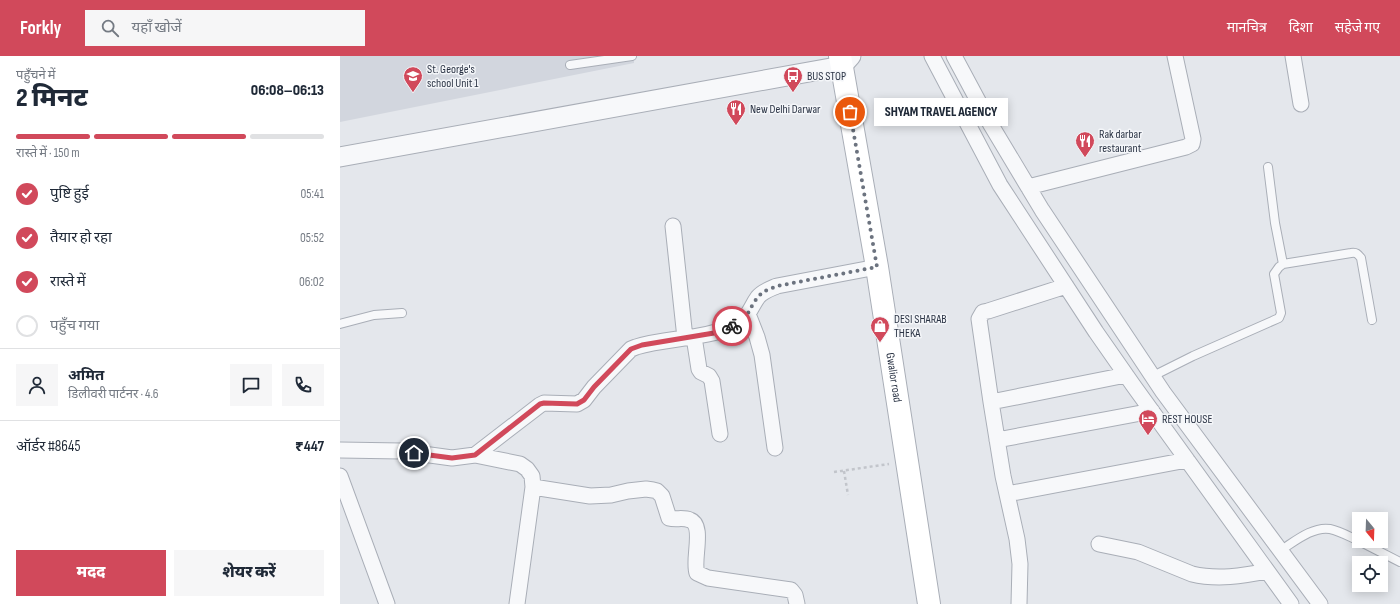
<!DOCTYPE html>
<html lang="hi">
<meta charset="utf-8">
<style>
body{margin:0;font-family:"Sofia Sans Condensed","Noto Sans Devanagari",sans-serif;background:#f6f6f7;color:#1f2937;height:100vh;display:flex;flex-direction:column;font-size:15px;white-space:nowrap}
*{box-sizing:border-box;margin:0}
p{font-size:13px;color:#747a83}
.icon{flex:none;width:22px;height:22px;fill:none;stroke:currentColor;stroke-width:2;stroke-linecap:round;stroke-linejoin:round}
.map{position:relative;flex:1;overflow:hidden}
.panel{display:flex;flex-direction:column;background:#fff;width:340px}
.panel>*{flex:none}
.needle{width:26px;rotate:161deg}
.fabs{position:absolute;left:1012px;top:456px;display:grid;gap:8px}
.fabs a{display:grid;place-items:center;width:36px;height:36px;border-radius:0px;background:#fff;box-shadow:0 2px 10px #0003;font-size:20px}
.pin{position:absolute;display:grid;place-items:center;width:34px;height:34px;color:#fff;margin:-17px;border:2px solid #fff;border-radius:50%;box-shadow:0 1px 4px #0007}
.courier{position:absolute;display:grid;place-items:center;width:40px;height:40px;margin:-20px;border:3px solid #d1495b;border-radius:50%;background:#fff;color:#222;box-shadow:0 1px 5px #0007}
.bubble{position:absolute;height:28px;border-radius:0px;background:#fff;box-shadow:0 2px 10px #0003;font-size:13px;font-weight:800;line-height:28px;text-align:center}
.summary em{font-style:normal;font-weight:800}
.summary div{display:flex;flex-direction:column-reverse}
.summary{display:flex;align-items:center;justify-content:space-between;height:68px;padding:0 16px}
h1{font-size:26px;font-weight:800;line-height:30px}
.bar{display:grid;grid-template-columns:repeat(4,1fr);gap:6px 4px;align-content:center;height:48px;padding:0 16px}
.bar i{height:5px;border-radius:3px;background:#e0e1e3}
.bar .current{background:#d1495b}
.bar p{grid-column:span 4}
.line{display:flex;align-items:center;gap:10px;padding:0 16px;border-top:1px solid #e0e1e3}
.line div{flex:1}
.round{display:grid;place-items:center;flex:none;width:42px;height:42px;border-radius:0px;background:#f6f6f7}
ol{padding:0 16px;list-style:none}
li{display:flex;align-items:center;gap:12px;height:44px}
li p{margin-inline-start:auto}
li .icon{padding:4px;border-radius:50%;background:#d1495b;color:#fff;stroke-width:4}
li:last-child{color:#747a83}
li i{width:22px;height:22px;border:2px solid #e0e1e3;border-radius:50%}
.button{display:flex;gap:8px;margin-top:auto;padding:8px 16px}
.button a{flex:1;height:46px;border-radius:0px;background:#d1495b;color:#fff;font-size:16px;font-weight:800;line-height:46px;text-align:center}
.button a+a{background:#f6f6f7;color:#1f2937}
header{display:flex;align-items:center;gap:24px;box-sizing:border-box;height:56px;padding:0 20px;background:#d1495b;color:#fff}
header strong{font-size:19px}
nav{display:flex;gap:22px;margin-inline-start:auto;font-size:14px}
.search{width:280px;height:36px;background:#f6f6f7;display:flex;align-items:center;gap:10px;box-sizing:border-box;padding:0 14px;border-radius:0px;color:#747a83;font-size:15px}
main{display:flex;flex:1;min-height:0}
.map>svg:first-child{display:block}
.built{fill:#d2d6de}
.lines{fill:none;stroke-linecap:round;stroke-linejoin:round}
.service-casing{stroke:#a9aeb7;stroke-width:10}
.minor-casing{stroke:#a9aeb7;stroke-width:17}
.tertiary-casing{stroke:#a9aeb7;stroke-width:21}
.secondary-casing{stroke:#a9aeb7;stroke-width:24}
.path{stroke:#c2c5cb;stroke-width:2.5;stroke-dasharray:3 3;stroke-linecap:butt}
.service{stroke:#f7f8fa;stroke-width:8}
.minor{stroke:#f7f8fa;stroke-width:15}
.tertiary{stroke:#f7f8fa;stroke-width:19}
.secondary{stroke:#fff;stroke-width:22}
.done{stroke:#6c737f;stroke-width:4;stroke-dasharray:0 7.2}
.route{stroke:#d1495b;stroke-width:5}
.labels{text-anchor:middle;stroke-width:3;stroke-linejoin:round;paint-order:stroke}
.poi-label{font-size:12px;fill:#2b3445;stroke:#f4f6f9;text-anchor:start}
.street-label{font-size:12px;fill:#2b3445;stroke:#f4f6f9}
</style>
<header>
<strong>Forkly</strong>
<div class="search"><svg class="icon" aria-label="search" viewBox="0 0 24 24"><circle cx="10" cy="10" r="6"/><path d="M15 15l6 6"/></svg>यहाँ खोजें</div>
<nav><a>मानचित्र</a><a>दिशा</a><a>सहेजे गए</a></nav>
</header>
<main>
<section class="panel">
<div class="summary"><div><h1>2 मिनट</h1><p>पहुँचने में</p></div><em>06:08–06:13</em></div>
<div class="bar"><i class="current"></i><i class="current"></i><i class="current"></i><i></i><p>रास्ते में · 150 m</p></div>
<ol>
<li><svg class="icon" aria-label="check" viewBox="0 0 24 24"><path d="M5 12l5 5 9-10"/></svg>पुष्टि हुई<p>05:41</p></li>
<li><svg class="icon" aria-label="check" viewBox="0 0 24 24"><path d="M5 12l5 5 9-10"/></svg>तैयार हो रहा<p>05:52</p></li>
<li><svg class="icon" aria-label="check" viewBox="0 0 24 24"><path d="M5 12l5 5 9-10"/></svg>रास्ते में<p>06:02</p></li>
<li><i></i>पहुँच गया</li>
</ol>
<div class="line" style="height:72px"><a class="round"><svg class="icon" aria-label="person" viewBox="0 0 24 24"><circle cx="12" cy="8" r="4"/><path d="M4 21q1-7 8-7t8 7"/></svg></a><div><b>अमित</b><p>डिलीवरी पार्टनर · 4.6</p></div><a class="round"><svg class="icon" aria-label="chat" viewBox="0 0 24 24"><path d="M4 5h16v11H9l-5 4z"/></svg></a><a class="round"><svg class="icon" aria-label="phone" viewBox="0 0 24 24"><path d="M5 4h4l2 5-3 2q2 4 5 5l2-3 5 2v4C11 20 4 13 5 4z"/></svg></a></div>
<div class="line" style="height:52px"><div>ऑर्डर #8645</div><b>₹447</b></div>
<div class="button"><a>मदद</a><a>शेयर करें</a></div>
</section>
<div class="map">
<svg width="1060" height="548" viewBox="0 0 1060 548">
<rect width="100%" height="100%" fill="#e4e7ec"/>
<!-- built -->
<path class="built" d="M0,0H294V7L0,66Z"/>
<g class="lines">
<defs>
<path id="service" d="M230,9L292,0
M928,111L935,167L943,208
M0,268L34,259L62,257
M813,320L853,300L939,262L941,257L934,218L939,211L943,208L1011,197C1016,196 1018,198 1021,202L1032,264
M1019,485L1060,506
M941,494C954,486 973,470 990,473C1000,475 1010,481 1019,485"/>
<path id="minor" d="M592,0L660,129L756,276L793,329L951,548
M614,0L651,69L702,154L823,336L980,548
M953,0L961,48
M688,131L846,91L852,88L853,83L835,0
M333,170L345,282
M408,258L417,281L422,299L435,392
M354,281L359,313L361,316L369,320L372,325L380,378
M651,346L786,319
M657,384L812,355
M0,394L61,395L112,402L135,399L180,408L187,413L192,420L193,431L177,548
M135,399L200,349L204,347L237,348L244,344L254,331L291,293L296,291C328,281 364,284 395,269C409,262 410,252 418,241C423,235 430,233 437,230L537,211
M0,420L47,548
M193,431L250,440L271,439L288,435L306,433L313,434L317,435L322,440L329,462C336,464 343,461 350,464C365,469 352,505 357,517L368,522L451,534L455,539L457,548
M667,438L847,404
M759,488L798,496L852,518C877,524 903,520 927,515
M679,548L680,508L677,483L663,420L651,346L639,263L643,256L648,255L726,230"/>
<path id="tertiary" d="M0,101L502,10L511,0"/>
<g id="secondary">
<path id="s1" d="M500,0L537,211L589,548"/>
</g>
</defs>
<!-- service casing -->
<use href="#service" class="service-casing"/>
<!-- minor casing -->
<use href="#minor" class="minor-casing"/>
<!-- tertiary casing -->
<use href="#tertiary" class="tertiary-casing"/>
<!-- secondary casing -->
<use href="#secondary" class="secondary-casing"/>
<!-- path -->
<path class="path" d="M504,415L508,439
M494,416L549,408"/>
<!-- service -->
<use href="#service" class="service"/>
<!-- minor -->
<use href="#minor" class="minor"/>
<!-- tertiary -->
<use href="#tertiary" class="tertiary"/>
<!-- secondary -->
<use href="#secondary" class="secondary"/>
</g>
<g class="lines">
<!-- done -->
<path class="done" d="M392,270C411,262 408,251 420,239C424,234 431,233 437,230L537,211L510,56"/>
<!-- route -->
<path class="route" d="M74,397L112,402L135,399L200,348L204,347L237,348L244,344L254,331L291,293L302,289L374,277L392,270"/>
</g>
<!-- icons -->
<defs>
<symbol id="school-pin" viewBox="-11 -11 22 30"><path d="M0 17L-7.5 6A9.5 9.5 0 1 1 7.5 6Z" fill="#d1495b" stroke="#f4f6f9"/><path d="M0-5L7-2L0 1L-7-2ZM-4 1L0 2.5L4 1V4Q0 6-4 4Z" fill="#fff"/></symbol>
<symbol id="bus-pin" viewBox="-11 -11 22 30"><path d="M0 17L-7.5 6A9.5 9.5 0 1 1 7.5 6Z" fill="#d1495b" stroke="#f4f6f9"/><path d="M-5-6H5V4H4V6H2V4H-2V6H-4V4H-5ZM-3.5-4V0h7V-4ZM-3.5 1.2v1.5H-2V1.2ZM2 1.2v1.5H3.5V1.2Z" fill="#fff"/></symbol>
<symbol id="restaurant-pin" viewBox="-11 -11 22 30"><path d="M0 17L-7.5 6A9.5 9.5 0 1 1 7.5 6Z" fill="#d1495b" stroke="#f4f6f9"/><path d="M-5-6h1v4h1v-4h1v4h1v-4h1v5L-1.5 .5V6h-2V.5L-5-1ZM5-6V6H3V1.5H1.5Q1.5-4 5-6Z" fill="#fff"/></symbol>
<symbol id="shop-pin" viewBox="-11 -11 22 30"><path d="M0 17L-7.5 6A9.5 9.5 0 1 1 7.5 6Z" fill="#d1495b" stroke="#f4f6f9"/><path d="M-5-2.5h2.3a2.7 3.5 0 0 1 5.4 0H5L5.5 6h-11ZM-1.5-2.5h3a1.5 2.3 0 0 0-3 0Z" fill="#fff"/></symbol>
<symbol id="hotel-pin" viewBox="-11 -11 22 30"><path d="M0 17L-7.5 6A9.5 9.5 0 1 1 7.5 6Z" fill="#d1495b" stroke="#f4f6f9"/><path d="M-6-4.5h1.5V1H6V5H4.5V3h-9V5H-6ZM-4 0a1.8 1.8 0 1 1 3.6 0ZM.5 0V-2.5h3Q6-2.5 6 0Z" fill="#fff"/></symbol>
</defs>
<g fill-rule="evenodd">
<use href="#school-pin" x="62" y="9" width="22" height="30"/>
<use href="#bus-pin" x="442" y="9" width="22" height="30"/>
<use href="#restaurant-pin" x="385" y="42" width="22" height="30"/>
<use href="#restaurant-pin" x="734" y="74" width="22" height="30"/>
<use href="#shop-pin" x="529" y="259" width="22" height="30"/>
<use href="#hotel-pin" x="797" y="352" width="22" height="30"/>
</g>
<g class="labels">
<!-- poi labels -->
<g class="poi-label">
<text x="87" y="17">St. George's<tspan x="87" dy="14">school Unit 1</tspan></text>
<text x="467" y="24">BUS STOP</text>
<text x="410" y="57">New Delhi Darwar</text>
<text x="759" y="82">Rak darbar<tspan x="759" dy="14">restaurant</tspan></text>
<text x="554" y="267">DESI SHARAB<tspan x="554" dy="14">THEKA</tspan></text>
<text x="822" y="367">REST HOUSE</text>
</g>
<!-- street labels -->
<g class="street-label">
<text dy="4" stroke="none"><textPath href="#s1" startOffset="326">Gwalior road</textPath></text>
</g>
</g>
</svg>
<div class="fabs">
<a><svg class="needle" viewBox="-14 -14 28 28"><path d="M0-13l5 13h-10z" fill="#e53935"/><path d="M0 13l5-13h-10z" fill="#747a83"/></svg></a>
<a><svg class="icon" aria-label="locate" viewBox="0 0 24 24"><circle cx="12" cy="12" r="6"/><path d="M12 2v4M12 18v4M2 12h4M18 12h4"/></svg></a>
</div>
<div class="pin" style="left:510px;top:56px;background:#ea580c"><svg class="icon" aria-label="bag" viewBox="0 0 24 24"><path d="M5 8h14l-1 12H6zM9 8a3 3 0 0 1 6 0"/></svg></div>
<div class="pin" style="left:74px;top:397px;background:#1f2937"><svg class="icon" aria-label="home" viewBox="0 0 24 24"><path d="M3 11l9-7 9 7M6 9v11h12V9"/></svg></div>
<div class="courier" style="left:392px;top:270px"><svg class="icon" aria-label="bike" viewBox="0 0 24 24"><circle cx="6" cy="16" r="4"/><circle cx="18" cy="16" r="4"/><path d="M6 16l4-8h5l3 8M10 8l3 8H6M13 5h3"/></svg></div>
<div class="bubble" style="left:534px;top:42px;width:134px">SHYAM TRAVEL AGENCY</div>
</div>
</main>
